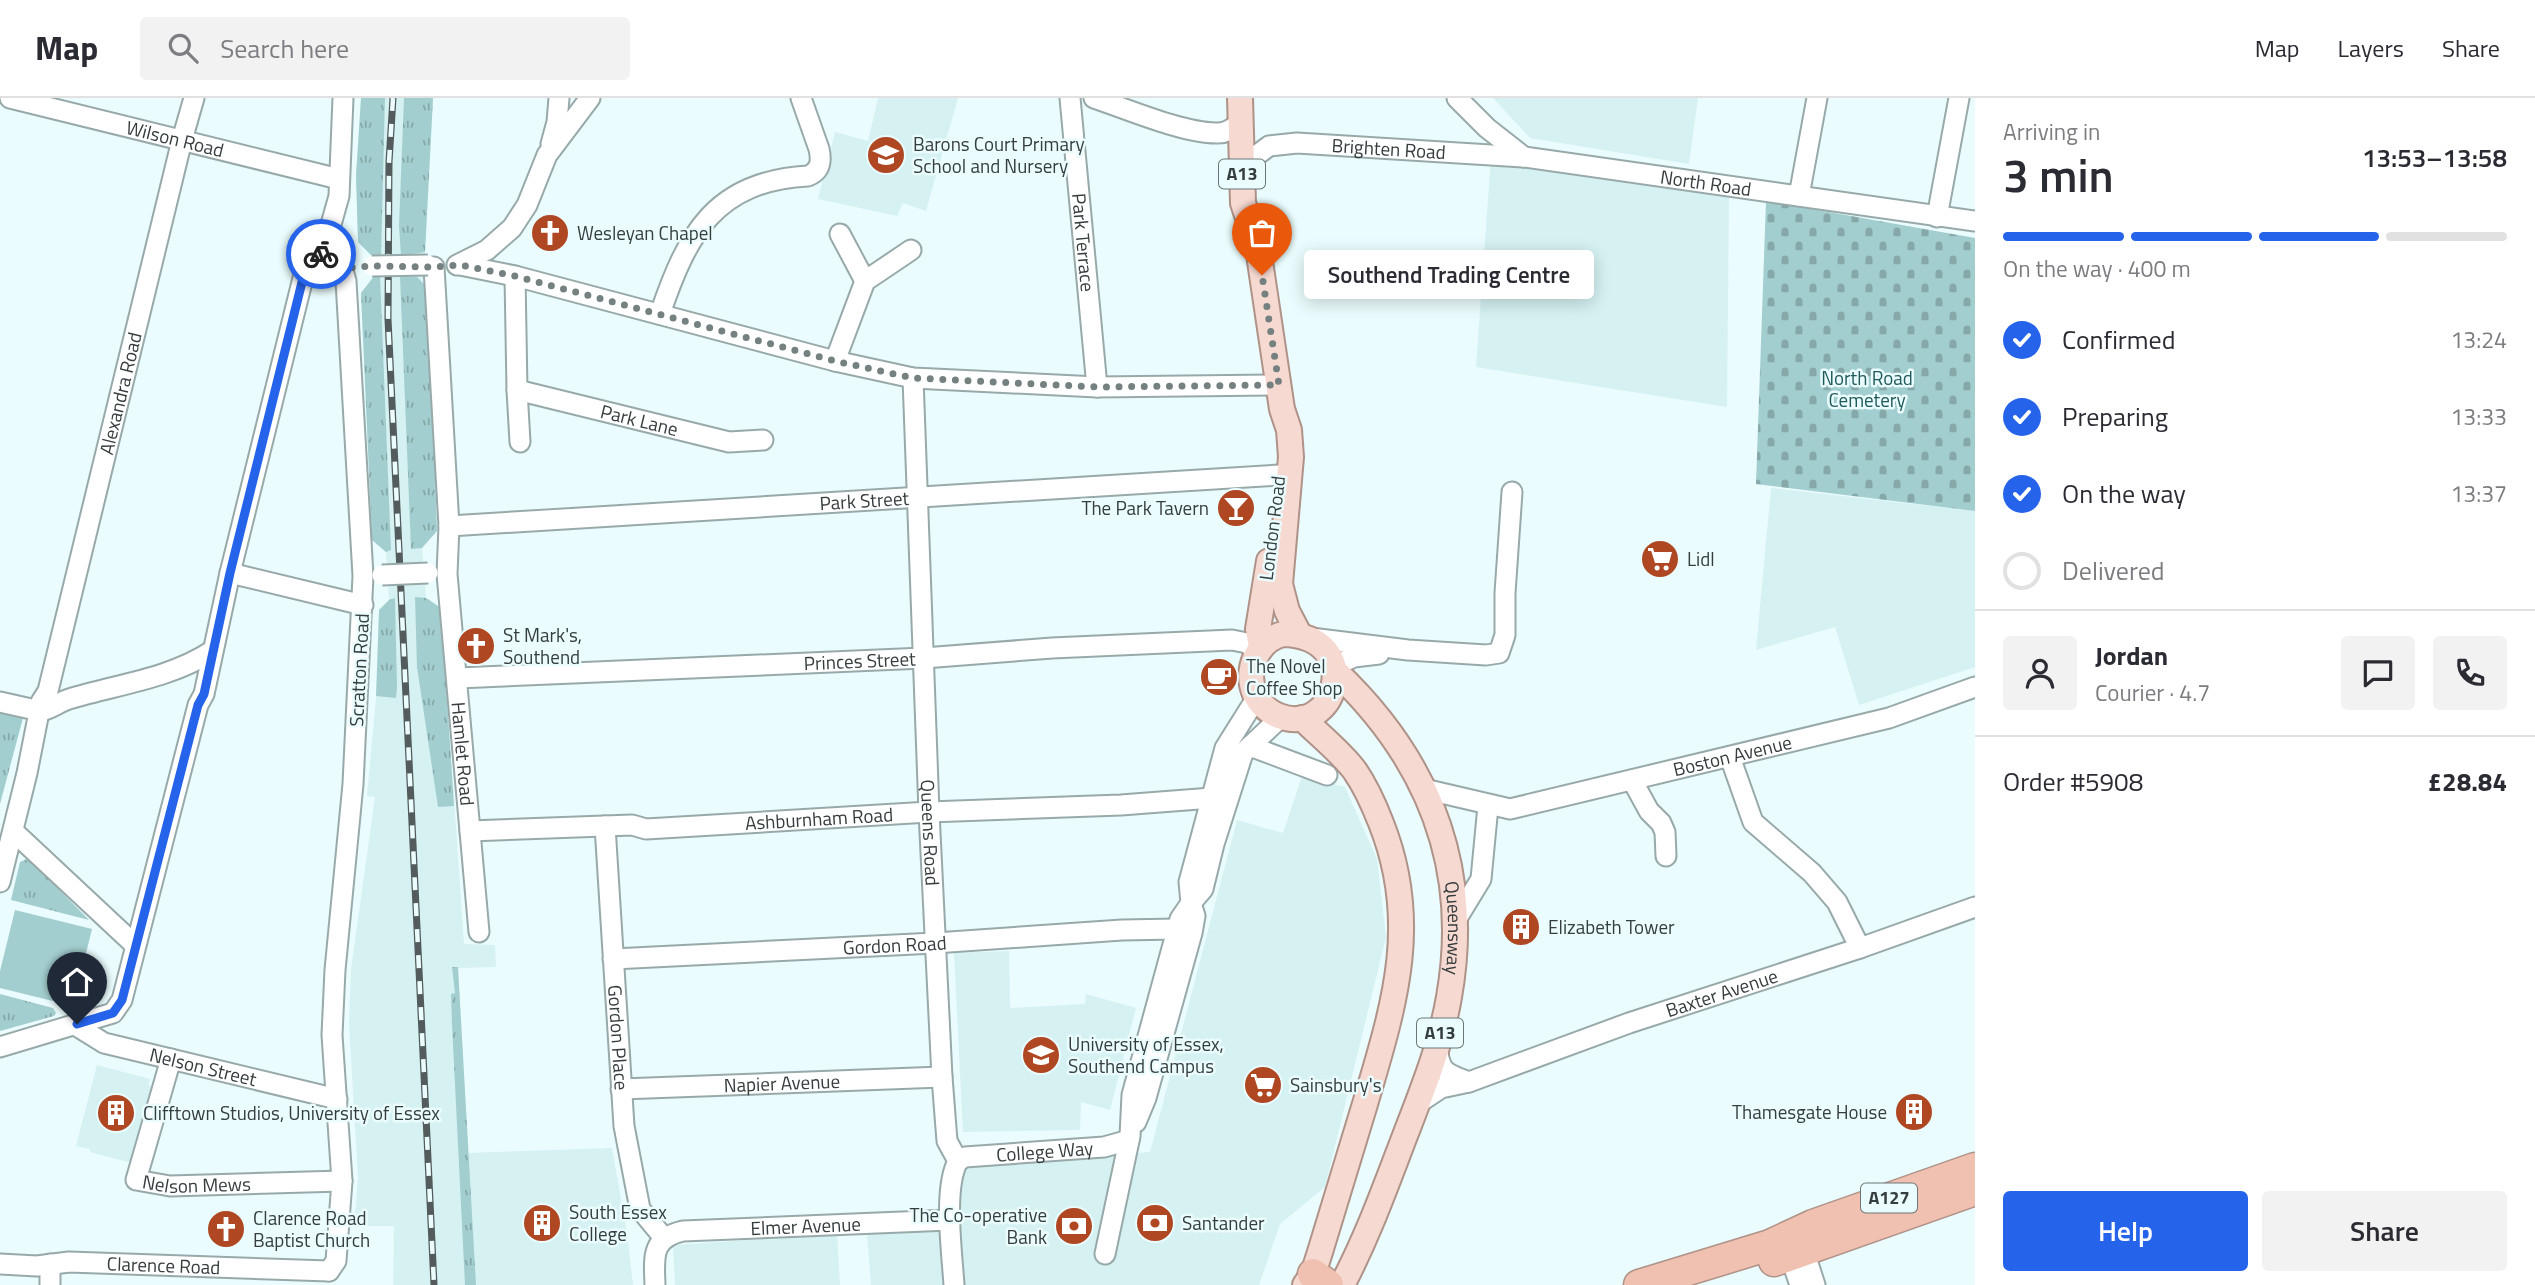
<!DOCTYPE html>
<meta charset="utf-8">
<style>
body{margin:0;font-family:"Titillium Web",sans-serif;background:#f2f2f3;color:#2b2b33;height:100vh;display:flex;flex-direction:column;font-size:26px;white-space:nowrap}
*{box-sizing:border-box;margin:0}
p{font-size:23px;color:#7c7c81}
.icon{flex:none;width:38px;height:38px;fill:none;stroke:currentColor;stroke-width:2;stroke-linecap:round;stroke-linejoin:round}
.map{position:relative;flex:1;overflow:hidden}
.details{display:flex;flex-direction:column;background:#fff;width:560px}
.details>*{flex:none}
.pin{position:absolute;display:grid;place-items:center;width:60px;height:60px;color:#fff;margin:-72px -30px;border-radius:50% 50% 50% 0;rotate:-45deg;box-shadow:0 0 7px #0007}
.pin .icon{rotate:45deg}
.courier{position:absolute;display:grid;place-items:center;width:70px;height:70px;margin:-35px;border:5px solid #2563eb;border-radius:50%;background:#fff;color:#222;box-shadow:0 2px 9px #0007}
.bubble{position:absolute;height:49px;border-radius:7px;background:#fff;box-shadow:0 4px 18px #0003;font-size:23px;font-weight:600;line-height:49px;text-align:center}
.head em{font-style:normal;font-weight:600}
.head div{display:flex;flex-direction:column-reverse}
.head{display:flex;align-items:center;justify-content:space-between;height:119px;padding:0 28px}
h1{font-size:46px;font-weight:600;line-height:52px}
.bar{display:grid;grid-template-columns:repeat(4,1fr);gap:10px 7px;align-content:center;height:84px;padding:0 28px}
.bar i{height:9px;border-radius:5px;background:#e1e1e2}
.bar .selected{background:#2563eb}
.bar p{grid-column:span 4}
.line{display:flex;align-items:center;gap:18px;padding:0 28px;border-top:2px solid #e1e1e2}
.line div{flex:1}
.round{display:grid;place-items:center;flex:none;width:74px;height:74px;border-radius:7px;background:#f2f2f3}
ol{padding:0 28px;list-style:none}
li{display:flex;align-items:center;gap:21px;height:77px}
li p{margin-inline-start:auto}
li .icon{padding:7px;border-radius:50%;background:#2563eb;color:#fff;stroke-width:4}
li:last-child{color:#7c7c81}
li i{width:38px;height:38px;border:4px solid #e1e1e2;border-radius:50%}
.primary-button{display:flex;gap:14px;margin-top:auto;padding:14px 28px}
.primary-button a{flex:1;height:80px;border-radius:7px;background:#2563eb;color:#fff;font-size:28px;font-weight:600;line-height:80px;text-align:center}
.primary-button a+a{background:#f2f2f3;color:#2b2b33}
header{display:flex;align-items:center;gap:42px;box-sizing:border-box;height:98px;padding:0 35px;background:#fff;border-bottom:2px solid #e1e1e2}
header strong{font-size:33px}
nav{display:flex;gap:38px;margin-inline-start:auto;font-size:24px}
.search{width:490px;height:63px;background:#f2f2f3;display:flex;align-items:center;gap:18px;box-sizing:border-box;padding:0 24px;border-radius:7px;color:#7c7c81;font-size:26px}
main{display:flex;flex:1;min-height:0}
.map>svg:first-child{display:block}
.built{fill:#d5f1f2}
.grass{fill:url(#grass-tufts)}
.cemetery{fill:url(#cemetery-stones)}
.garden{fill:#a3cecf}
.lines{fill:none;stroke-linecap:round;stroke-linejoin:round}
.minor-casing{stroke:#98a9aa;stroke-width:23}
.major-casing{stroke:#af9288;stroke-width:28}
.highway-casing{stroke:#af9288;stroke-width:33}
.minor{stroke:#fff;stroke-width:19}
.major{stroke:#f6d9d0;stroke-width:24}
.highway{stroke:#f0c0b0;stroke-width:30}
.rail-casing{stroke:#535b5c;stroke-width:7}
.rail{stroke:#eafcfd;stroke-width:4.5;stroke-dasharray:13;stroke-linecap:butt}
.minor-bridge-casing{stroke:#98a9aa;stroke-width:23;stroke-linecap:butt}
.minor-bridge{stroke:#fff;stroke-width:19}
.done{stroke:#758081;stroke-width:7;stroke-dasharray:0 12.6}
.route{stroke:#2563eb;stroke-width:9}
.labels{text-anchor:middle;stroke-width:5;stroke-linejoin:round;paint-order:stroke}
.shield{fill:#eafcfd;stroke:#6c7677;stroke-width:2}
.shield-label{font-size:18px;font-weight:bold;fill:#363d3e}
.street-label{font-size:19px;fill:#363d3e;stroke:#eafcfd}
.poi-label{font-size:19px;fill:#363d3e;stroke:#eafcfd;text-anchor:start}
.park-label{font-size:19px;fill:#215a5c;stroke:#eafcfd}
</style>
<header>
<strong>Map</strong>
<div class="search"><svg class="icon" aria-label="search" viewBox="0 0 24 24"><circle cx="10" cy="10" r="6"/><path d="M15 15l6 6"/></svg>Search here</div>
<nav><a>Map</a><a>Layers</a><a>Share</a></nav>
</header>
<main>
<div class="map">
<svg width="1975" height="1187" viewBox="0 0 1975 1187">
<defs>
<pattern id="grass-tufts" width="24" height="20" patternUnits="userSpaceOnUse" patternTransform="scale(1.75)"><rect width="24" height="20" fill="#a3cecf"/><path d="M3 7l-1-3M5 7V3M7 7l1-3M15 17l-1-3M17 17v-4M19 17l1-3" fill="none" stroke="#86a8a9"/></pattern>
<pattern id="cemetery-stones" width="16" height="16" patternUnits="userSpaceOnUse" patternTransform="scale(1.75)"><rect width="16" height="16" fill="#a3cecf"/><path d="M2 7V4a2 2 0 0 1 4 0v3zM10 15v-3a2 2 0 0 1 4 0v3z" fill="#86a8a9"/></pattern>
</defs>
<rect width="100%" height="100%" fill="#eafcfd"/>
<!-- built -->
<path class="built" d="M361,0H433L425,154L429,191L437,433L422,450L426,500L441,510L464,846L495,847L496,869L458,870L468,1055L612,1050L627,1135L633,1187H393L394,1128H354L358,1080L349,926L351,871L375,699L367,698L377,590L379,512L389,502L386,454L372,442L361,195L375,177L371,157L358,144L356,78Z
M878,0H958L926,113L903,105L897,118L818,101L835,34L868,43Z
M1493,0H1698L1689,66L1530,40Z
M1491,60L1729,96L1727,309L1476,269Z
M1771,390L1975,413V569L1859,607L1835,529L1756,552Z
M1302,678L1345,689L1377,761L1386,839L1325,1089L1280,1126L1259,1187H871L867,1136L960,1127L959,1068L1150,1054L1237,722L1283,735Z
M1009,853L1010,910L1085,906L1086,896L1136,910L1110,1012L1081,1004L1080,1032L963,1034L954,855Z
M97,967L150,981L148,987L155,989L135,1066L90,1054V1051L76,1048Z
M837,1136L840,1187H675L673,1147Z"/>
<!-- grass -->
<path class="grass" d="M361,0H385L381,158L371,157L358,144L356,78Z
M404,0H433L425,154L401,158L399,128Z
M375,177H380L391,452L386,454L372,442L361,195Z
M400,178L417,179L429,191L437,433L422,450L411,451Z
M415,499L426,500L441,510L454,708L438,709L417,569Z
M395,500L397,589L396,600L376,598L379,512L389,502Z
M0,614L23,620L0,706Z
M27,761L30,762L89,822L11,802L20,764Z
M452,869H458L476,1187H465L452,926L451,896L455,895Z
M0,896L53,910L56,915L54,918L0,933Z"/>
<!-- cemetery -->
<path class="cemetery" d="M1766,103L1975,140V413L1756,386Z"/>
<!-- garden -->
<path class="garden" d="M15,812L92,831L73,908L0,890V873Z"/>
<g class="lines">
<defs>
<g id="minor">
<path id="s1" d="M10,0L339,81"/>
<path id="s2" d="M1070,0L1097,289"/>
<path d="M1094,0C1127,11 1183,35 1216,35C1226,36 1234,30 1240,24"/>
<path id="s3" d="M1457,0L1487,30L1524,59L1975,123"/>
<path d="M551,46L557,24L559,0"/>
<path id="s4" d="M1257,57L1269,48L1297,45L1523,59"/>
<path d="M1799,98L1817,0"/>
<path d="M1937,119L1959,0"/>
<path d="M840,136L865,183"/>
<path d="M323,155L340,162L346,183L363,478L353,686L335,872L332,937L342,1083L336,1163L329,1173"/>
<path d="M457,167L487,152L512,130L527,107L547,57L590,0"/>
<path d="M460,167L515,178L835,263L913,280L1097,289L1279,287"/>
<path id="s5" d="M434,169L449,428L447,476L479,834"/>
<path id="s6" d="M515,178L517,292L729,344L763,342"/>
<path d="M660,216C687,136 715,83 808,78C820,73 822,64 819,51L801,0"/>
<path d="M835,263L865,183L911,152"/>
<path id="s7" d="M913,280L929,714L942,979L947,1043L958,1063"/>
<path d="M517,292L520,344"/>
<path id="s8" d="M449,428L1280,377"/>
<path d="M230,475L363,507"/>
<path d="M1311,540L1408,552L1486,557L1499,555L1505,537V495L1512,394"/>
<path d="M1334,568L1354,559L1379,556"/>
<path id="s9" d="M458,580L924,560L1052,550L1232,542L1247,545L1257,554"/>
<path d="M0,604L40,613C50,612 59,604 69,601C118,586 169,581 212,553"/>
<path d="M1250,648L1327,677"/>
<path d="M1730,659L1753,724L1812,775L1837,804L1860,850"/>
<path d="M1632,682L1649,713L1661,725L1665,734L1666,758"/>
<path id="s10" d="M1424,691L1510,711L1889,620L1975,589"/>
<path id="s11" d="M605,728L624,1028L640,1111L664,1140"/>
<path d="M13,733L135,847"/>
<path id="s12" d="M470,733L632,727L646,731L929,714L1121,707L1212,700"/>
<path id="s13" d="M0,784L27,675L41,604L48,593L182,42L194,0"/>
<path d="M1456,822L1481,781L1488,708"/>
<path id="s14" d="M613,861L935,845L1122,832L1177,831"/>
<path id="s15" d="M75,927L104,945L337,1001"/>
<path d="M0,949L113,915L122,902L198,607L204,596L230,475L305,172L312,161L323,155L339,98L343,0"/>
<path id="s16" d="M171,961L136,1082L170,1088L342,1083"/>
<path id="s17" d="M1469,984L1629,925L1860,850L1975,809"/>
<path id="s18" d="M621,991L942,979"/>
<path d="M1417,1006L1441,990L1469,984C1444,975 1439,973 1437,946"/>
<path d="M1136,1024L1146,1000L1192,835L1195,818L1191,805L1203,791L1214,746L1243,655L1281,619"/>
<path id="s19" d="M958,1063L965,1059L1104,1049L1129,1042"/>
<path d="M1804,1153L1815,1187"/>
<path d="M1105,1156L1130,1038L1132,997L1180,821L1191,805L1189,784L1225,650L1257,599"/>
<path d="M1790,1158L1800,1187"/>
<path id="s20" d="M0,1166L37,1168L69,1164L329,1173"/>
<path d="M50,1166V1187"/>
<path id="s21" d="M655,1187C654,1159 651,1140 683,1133L950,1122"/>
<path d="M954,1187C952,1155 943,1090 958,1063"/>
</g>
<g id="major">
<path d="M1240,0L1243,105L1258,150L1282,311L1289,332L1291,359L1280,486L1287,513L1299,536"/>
<path d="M1283,536C1366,538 1337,640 1279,618C1268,614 1260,606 1255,596C1244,572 1258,542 1283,536Z"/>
<path d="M1261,549L1258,531L1269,463"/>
<path id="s22" d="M1335,573C1429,662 1472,769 1449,899C1441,946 1423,991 1406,1035C1386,1087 1368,1138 1342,1187"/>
<path d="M1302,620C1319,637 1341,654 1355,673C1366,689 1374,707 1381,725C1421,825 1394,908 1365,1006C1350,1055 1335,1105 1320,1154L1313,1176L1305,1187"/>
</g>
<path id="highway" d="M1774,1163L1975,1092
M1313,1176L1328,1187
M1639,1187L1770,1147L1813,1127L1975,1070"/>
</defs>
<!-- minor casing -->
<use href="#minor" class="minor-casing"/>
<!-- major casing -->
<use href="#major" class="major-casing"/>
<!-- highway casing -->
<use href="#highway" class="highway-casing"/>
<!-- minor -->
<use href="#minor" class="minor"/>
<!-- major -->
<use href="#major" class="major"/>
<!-- highway -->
<use href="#highway" class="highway"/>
<defs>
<path id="rail" d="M393,0L389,64L388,221L434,1187"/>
</defs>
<!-- rail casing -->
<use href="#rail" class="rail-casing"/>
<!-- rail -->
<use href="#rail" class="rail"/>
<defs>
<path id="minor-bridge" d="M372,168L428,167
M382,477L428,475"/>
</defs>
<!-- minor-bridge casing -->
<use href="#minor-bridge" class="minor-bridge-casing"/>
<!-- minor-bridge -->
<use href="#minor-bridge" class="minor-bridge"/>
</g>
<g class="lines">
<!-- done -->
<path class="done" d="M321,156L323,155L340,162L344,170L372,168L435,169L460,167L515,178L835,263L913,280L1097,289L1279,287L1262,177"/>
<!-- route -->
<path class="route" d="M77,926L113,915L122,902L198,607L204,596L230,475L305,172L312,161L321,156"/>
</g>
<!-- icons -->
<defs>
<symbol id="school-disc" viewBox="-11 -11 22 22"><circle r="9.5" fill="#ae4722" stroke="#eafcfd"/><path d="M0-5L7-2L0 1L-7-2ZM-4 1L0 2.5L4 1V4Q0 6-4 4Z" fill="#fff"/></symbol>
<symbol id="church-disc" viewBox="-11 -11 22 22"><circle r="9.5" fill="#ae4722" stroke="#eafcfd"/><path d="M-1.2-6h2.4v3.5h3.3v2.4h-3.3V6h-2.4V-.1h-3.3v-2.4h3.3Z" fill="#fff"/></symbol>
<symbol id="bar-disc" viewBox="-11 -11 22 22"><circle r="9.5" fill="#ae4722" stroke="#eafcfd"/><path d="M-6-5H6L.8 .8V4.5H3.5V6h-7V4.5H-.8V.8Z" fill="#fff"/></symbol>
<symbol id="supermarket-disc" viewBox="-11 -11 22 22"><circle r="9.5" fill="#ae4722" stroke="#eafcfd"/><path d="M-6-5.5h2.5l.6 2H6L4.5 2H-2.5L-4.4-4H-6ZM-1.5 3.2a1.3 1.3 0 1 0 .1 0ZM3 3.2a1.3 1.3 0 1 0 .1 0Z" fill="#fff"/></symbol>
<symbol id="cafe-disc" viewBox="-11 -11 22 22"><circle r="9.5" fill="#ae4722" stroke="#eafcfd"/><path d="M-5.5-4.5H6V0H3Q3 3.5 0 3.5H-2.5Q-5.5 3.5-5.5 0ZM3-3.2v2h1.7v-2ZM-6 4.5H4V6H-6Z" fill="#fff"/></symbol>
<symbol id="building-disc" viewBox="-11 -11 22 22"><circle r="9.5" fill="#ae4722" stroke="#eafcfd"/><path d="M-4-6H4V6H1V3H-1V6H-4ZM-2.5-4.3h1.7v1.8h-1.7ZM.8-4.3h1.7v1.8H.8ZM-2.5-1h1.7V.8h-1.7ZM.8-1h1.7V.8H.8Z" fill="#fff"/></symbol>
<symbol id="university-disc" viewBox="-11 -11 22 22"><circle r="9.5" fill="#ae4722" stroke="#eafcfd"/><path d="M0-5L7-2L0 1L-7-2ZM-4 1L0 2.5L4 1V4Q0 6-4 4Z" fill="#fff"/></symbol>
<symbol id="bank-disc" viewBox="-11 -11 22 22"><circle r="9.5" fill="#ae4722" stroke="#eafcfd"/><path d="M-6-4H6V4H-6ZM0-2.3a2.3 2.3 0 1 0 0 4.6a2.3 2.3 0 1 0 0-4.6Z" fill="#fff"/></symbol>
</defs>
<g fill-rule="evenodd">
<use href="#school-disc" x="864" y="35" width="44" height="44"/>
<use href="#church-disc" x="528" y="113" width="44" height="44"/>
<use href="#bar-disc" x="1214" y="388" width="44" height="44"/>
<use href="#supermarket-disc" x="1638" y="439" width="44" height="44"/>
<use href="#church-disc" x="454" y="526" width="44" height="44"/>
<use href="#cafe-disc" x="1197" y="557" width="44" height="44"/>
<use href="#building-disc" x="1499" y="807" width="44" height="44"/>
<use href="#university-disc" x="1019" y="935" width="44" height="44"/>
<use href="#supermarket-disc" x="1241" y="965" width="44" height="44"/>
<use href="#building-disc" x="1892" y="992" width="44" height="44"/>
<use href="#building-disc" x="94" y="993" width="44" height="44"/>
<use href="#building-disc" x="520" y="1103" width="44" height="44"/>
<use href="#bank-disc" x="1133" y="1103" width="44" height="44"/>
<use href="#bank-disc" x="1052" y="1106" width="44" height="44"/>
<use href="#church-disc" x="204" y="1109" width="44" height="44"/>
</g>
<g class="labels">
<!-- shield labels -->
<g class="shield">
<rect x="1219" y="61.5" width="46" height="29" rx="5"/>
<rect x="1417" y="920.5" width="46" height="29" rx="5"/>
<rect x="1861" y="1085.5" width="56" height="29" rx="5"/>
</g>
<g class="shield-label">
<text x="1242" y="82">A13</text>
<text x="1440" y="941">A13</text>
<text x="1889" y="1106">A127</text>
</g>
<!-- street labels -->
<g class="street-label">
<text dy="7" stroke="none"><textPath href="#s1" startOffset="170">Wilson Road</textPath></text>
<text dy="7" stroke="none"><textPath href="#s4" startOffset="135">Brighten Road</textPath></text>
<text dy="7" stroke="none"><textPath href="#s3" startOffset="273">North Road</textPath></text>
<text dy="7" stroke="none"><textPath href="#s2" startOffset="145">Park Terrace</textPath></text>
<text dy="7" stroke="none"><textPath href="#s13" startOffset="504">Alexandra Road</textPath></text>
<text dy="7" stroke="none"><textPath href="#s6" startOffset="240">Park Lane</textPath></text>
<text dy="7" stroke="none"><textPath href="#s8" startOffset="416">Park Street</textPath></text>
<text transform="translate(1272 430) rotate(-83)" y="7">London Road</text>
<text dy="7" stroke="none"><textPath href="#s9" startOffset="402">Princes Street</textPath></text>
<text transform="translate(359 572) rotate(-87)" y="7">Scratton Road</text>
<text dy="7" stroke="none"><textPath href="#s5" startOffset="488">Hamlet Road</textPath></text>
<text dy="7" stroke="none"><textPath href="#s10" startOffset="317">Boston Avenue</textPath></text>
<text dy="7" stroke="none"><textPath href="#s12" startOffset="350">Ashburnham Road</textPath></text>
<text dy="7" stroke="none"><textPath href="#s7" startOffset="455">Queens Road</textPath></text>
<text dy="7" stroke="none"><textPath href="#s22" startOffset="292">Queensway</textPath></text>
<text dy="7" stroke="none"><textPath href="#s14" startOffset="282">Gordon Road</textPath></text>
<text dy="7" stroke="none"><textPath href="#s17" startOffset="268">Baxter Avenue</textPath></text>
<text dy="7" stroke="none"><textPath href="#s11" startOffset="212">Gordon Place</textPath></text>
<text dy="7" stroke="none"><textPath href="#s15" startOffset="136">Nelson Street</textPath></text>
<text dy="7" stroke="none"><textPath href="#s18" startOffset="161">Napier Avenue</textPath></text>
<text dy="7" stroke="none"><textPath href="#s19" startOffset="88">College Way</textPath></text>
<text dy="7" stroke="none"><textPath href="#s16" startOffset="187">Nelson Mews</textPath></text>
<text dy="7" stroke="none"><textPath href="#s21" startOffset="192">Elmer Avenue</textPath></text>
<text dy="7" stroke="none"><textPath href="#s20" startOffset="164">Clarence Road</textPath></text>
</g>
<!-- poi labels -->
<g class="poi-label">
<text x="913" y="53">Barons Court Primary<tspan x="913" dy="22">School and Nursery</tspan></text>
<text x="577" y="142">Wesleyan Chapel</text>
<text x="1209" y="417" text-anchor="end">The Park Tavern</text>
<text x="1687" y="468">Lidl</text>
<text x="503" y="544">St Mark's,<tspan x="503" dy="22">Southend</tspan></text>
<text x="1246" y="575">The Novel<tspan x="1246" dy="22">Coffee Shop</tspan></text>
<text x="1548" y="836">Elizabeth Tower</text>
<text x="1068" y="953">University of Essex,<tspan x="1068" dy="22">Southend Campus</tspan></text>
<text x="1290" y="994">Sainsbury's</text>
<text x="1887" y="1021" text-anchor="end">Thamesgate House</text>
<text x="143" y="1022">Clifftown Studios, University of Essex</text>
<text x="569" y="1121">South Essex<tspan x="569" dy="22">College</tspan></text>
<text x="1047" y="1124" text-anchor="end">The Co-operative<tspan x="1047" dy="22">Bank</tspan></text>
<text x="253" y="1127">Clarence Road<tspan x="253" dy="22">Baptist Church</tspan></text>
<text x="1182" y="1132">Santander</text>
</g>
<!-- park labels -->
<g class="park-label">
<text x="1867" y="287">North Road<tspan x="1867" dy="22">Cemetery</tspan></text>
</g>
</g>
</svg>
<div class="pin" style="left:1262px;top:177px;background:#ea580c"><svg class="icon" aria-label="bag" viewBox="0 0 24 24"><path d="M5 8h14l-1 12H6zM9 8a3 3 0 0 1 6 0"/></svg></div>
<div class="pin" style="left:77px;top:926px;background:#1f2937"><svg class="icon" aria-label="home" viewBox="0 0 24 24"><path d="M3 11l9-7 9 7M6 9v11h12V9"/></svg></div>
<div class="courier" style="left:321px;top:156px"><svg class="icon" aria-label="bike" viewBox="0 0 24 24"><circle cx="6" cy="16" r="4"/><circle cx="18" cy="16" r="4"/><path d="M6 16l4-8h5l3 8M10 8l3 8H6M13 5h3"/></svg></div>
<div class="bubble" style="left:1304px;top:152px;width:290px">Southend Trading Centre</div>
</div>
<section class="details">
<div class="head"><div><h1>3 min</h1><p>Arriving in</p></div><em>13:53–13:58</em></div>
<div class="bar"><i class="selected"></i><i class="selected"></i><i class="selected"></i><i></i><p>On the way · 400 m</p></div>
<ol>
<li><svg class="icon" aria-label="check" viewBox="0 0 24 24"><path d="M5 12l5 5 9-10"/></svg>Confirmed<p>13:24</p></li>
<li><svg class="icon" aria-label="check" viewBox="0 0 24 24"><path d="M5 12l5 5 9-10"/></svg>Preparing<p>13:33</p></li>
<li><svg class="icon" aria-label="check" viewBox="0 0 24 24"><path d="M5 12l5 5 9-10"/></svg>On the way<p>13:37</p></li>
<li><i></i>Delivered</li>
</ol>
<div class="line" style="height:126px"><a class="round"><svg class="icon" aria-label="person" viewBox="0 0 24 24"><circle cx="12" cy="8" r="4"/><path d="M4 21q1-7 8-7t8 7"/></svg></a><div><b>Jordan</b><p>Courier · 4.7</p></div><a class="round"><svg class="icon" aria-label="chat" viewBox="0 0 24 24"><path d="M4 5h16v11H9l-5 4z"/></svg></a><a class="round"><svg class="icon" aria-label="phone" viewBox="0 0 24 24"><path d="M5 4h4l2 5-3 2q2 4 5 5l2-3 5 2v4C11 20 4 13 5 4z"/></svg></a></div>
<div class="line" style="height:91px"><div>Order #5908</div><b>£28.84</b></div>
<div class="primary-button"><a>Help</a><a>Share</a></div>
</section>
</main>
